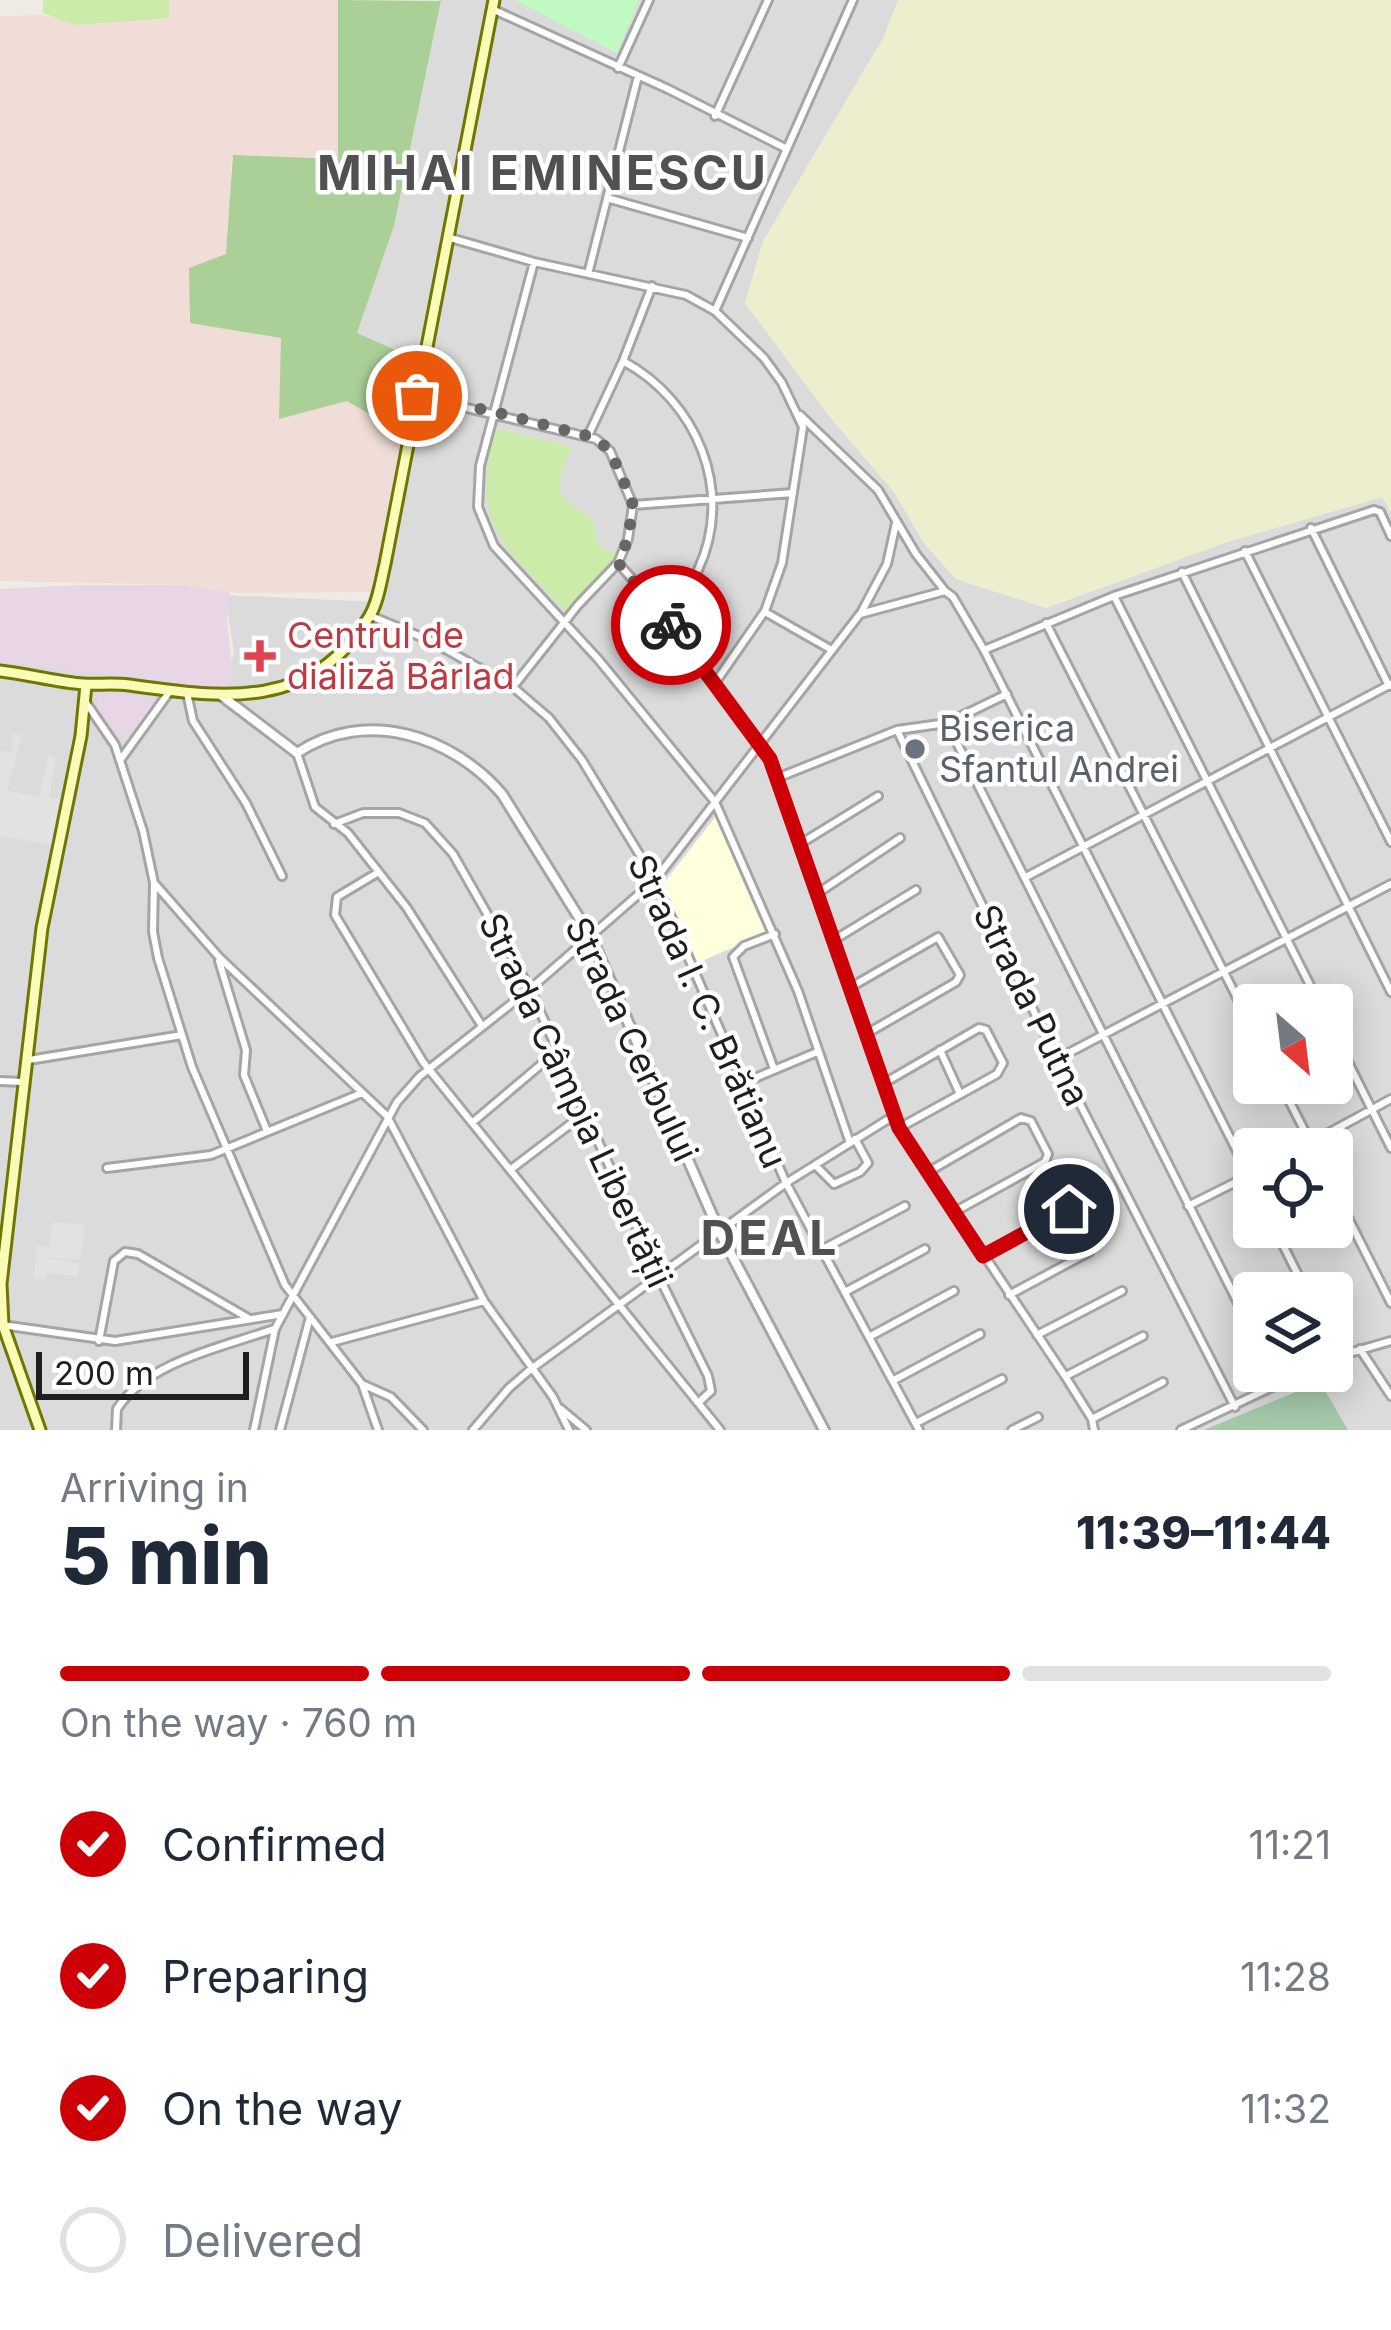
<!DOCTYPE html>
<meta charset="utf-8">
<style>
body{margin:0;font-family:Inter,sans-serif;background:#f2f2f3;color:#1f2937;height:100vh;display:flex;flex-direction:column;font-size:45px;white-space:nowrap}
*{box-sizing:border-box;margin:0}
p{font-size:39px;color:#747a83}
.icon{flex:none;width:66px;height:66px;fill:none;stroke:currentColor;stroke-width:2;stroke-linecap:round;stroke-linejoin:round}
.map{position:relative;height:1430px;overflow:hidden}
.sheet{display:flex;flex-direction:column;background:#fff;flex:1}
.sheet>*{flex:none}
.needle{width:78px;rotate:152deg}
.tools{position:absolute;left:1233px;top:984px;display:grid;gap:24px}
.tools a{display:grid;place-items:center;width:120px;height:120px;border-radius:12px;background:#fff;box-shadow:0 6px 30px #0003;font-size:60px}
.scale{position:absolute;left:36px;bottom:30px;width:213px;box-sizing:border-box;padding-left:12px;border:6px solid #1e1e1e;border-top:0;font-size:33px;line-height:42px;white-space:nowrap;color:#1e1e1e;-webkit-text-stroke:9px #fff;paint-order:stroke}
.pin{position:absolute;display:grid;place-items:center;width:102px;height:102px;color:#fff;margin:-51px;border:6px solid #fff;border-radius:50%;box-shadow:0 3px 12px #0007}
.courier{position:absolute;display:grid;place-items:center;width:120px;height:120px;margin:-60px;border:9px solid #cc0006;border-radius:50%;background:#fff;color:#222;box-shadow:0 3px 15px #0007}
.head em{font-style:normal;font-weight:800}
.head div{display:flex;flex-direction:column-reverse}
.head{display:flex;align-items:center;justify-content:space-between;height:204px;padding:0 60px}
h1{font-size:78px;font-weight:800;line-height:90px}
.bar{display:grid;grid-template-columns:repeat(4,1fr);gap:18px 12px;align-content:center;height:144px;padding:0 60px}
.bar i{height:15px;border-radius:9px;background:#e0e1e3}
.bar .selected{background:#cc0006}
.bar p{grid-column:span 4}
ol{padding:0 60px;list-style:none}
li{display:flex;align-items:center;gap:36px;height:132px}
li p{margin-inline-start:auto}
li .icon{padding:12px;border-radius:50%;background:#cc0006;color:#fff;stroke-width:4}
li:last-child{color:#747a83}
li i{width:66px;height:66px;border:6px solid #e0e1e3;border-radius:50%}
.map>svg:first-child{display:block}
.residential{fill:#dcdbdb;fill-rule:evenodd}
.industrial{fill:#e8d5e5}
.education{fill:#fffedd}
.military{fill:#f1ddd7}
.farmland{fill:#edeece}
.grass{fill:#cbeba8}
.forest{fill:#aacf97}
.cemetery{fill:#a4c9a9}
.park{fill:#c0fac2}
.parking{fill:#e2e2e2}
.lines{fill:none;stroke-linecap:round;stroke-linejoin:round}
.minor-casing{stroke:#a5a5a5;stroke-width:12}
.tertiary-casing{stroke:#a5a5a5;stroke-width:14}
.secondary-casing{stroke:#6e7702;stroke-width:15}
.minor{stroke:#fff;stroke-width:6}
.tertiary{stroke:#fff;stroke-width:8}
.secondary{stroke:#f9fbb6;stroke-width:9}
.done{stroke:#676663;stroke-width:12;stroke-dasharray:0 21.6}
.route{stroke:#cc0006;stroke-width:15}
.health-dot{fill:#e0444e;stroke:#fff;stroke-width:4.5}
.worship-dot{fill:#6b7280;stroke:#fff;stroke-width:4.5}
.labels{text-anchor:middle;stroke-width:9;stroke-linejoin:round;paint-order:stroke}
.health-label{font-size:36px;fill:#be3a42;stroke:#fff;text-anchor:start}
.worship-label{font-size:36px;fill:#5b616d;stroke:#fff;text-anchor:start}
.street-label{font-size:36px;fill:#1e1e1e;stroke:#fff}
.district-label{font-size:48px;font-weight:bold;letter-spacing:3px;fill:#515151;stroke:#fff}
</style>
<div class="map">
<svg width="1391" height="1430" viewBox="0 0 1391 1430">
<rect width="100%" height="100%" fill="#efebe4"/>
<!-- residential -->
<path class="residential" d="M438,0H899L829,416L894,492L924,543L956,579L1046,608L1227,542L1383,497L1391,513V1430H0V655L226,684L234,652L225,595L379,602L429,364L357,333L394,227L441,2ZM1254,1005H1332V1083H1254ZM1254,1149H1332V1227H1254ZM1254,1293H1332V1371H1254Z"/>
<!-- industrial -->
<path class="industrial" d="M82,585H187L229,592L227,619L234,684L225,689L0,662V589Z
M99,689L157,699L126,742L96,709Z"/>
<!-- education -->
<path class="education" d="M716,816L767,933L697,963L663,884Z"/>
<!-- military -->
<path class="military" d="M168,0H339L338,159L232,157L228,255L191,268L189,322L281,338L346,400L409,430L373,592L237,593L187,585L0,581V16L44,15L76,23Z"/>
<!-- farmland -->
<path class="farmland" d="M898,0H1391V513L1382,497L1227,542L1046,608L956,579L924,543L894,492L829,416L745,303L763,241L883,38Z"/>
<!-- grass -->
<path class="grass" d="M43,0H169V18L75,25L43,13Z
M496,429L572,447C553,489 552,495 593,519L598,546L618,554L565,612C505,542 468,529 496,429Z"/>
<!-- forest -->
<path class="forest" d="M338,0L441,1L394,226L357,333L421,361L405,435L347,401L279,419L281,338L190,323L189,268L226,254L233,155L338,159Z"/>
<!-- cemetery -->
<path class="cemetery" d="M1320,1382L1348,1430H1204Z"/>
<!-- park -->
<path class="park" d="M514,0H639L617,53Z"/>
<!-- parking -->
<path class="parking" d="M13,734L22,735L7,791L40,797L48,755L55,757L50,797L60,800L53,845L0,836V752L12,751Z
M52,1222L85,1225L81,1259L48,1258L79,1263L78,1276L46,1273L45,1279H34L37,1246L50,1247Z"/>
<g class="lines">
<defs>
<path id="minor" d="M492,9L668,89L787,149
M618,68L649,0
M715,116L768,0
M607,198L748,238
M447,237L534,262L686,295L715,311L764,358L782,383L803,427L782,563L765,611L715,683
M534,262L480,466L478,507L494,546L598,659L715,802L798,991L850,1143
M588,274L638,76
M715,311L853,0
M623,361L652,286
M417,396L596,439L610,451L633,505L628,539L618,563L578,605L513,687
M800,415L878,490L916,554L945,591
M588,436L623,361C697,401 735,491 698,570C690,587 676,601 664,615
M633,505L793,493
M1311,528L1389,686
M1245,551L1391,842
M618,563L664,615L766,752L899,1128L1065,1376L1092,1419L1094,1430
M1182,572L1391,992
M1114,596L1320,1005
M862,611L887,564L896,523
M765,612L830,649
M371,616L431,641L513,687L549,718L582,760L655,880L786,1183L919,1430
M1046,623L1254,1031
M984,650L1254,1185
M187,693L193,721L246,803L282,876
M87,704L115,745L143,831L154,883L153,932L158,958L192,1067L285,1285L362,1384L391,1397L423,1430
M947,723L1254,1335
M897,730L1057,1059L1235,1407
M297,753L315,807L348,833L407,908L482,1026
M121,759L170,691
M777,778L897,730L947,723L1007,694
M334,824L363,813H399L425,823L453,854L530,989L659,1277L708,1376L711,1391L698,1403
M800,844L878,796
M377,873L337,897L335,915L423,1062L720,1430
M1026,877L1391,684
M155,884L219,957L387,1116L484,1301L553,1397L569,1430
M818,893L900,838
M834,940L916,890
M219,961L246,1050L244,1075L267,1131
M851,987L938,937L960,975L956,982L866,1034
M1332,1030L1391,1148
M940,1050L960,1094
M1057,1059L1391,884
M29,1060L182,1035
M774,1069L733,957L744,946L775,934
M0,1081L23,1082
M886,1082L979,1028L986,1030L1003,1063L997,1074L899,1128
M743,1083L817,1052
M1280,1083L1314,1149
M473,1122L557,1051
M1299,1149L1391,1099
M815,1165L834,1184L860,1172L868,1163L855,1139
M107,1168L211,1155L362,1093
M510,1170L585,1113
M928,1172L1021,1118L1031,1121L1048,1154L1045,1162L954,1212
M1332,1186L1391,1303
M1188,1206L1254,1173
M1274,1227L1307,1293
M823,1249L905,1206
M983,1256L1065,1210L1077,1212L1092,1243L1089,1252L1009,1295
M845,1292L925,1249
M2,1325L115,1341L283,1314
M1037,1335L1122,1291
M869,1337L954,1291
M99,1341L114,1261L125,1252L138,1254L248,1318
M332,1342L484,1301
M1332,1344L1337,1356
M1360,1349L1391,1396
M1332,1358L1391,1341
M1272,1371L1279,1385
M1066,1376L1143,1336
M894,1380L980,1334
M362,1384L378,1430
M561,1409L586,1430
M1092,1419L1163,1382
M916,1423L1002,1379
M116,1430L117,1409C148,1361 223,1347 274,1329
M254,1430L275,1329L397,1102L420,1076L530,989L655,880L860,614L945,591L953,597L984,650L1114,596L1374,510L1380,512L1391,536
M280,1430L310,1317
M473,1430L509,1388L531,1369L786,1183L895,1115
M1012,1430L1038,1417
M1181,1430L1306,1371"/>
<path id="tertiary" d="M222,696L297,753C366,707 452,736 502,794L591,937L719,1231L824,1430"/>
<path id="secondary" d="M0,671C28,674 55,682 83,684C98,685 113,683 129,685C223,698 310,712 369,617C378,603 381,581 385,564L494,0
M40,1430L3,1325L1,1284L42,928L81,736L86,685"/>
</defs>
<!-- minor casing -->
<use href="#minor" class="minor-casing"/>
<!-- tertiary casing -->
<use href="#tertiary" class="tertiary-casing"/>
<!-- secondary casing -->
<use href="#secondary" class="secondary-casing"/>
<!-- minor -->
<use href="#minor" class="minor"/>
<!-- tertiary -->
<use href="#tertiary" class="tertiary"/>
<!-- secondary -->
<use href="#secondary" class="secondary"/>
</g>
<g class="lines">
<!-- done -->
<path class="done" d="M417,396L495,412L588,436L603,444L618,467L633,505L628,539L618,563L671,625"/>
<!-- route -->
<path class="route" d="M671,625L770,759L899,1128L983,1256L1069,1209"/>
</g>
<!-- markers -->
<path class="health-dot" d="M254 638h12v12h12v12h-12v12h-12v-12h-12v-12h12z"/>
<circle class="worship-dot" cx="915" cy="749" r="12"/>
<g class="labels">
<!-- health labels -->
<g class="health-label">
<text x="287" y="648">Centrul de<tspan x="287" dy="41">dializă Bârlad</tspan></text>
</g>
<!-- worship labels -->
<g class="worship-label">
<text x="939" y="741">Biserica<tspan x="939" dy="41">Sfantul Andrei</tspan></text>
</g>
<!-- street labels -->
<g class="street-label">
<text transform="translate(1032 1005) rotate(64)" y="13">Strada Putna</text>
<text transform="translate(708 1011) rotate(66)" y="13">Strada I. C. Brătianu</text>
<text transform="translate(632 1039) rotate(65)" y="13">Strada Cerbului</text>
<text transform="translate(576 1100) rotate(65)" y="13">Strada Câmpia Libertății</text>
</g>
<!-- district labels -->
<g class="district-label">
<text x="543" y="190">MIHAI EMINESCU</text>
<text x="770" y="1255">DEAL</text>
</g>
</g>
</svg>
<div class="tools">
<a><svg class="needle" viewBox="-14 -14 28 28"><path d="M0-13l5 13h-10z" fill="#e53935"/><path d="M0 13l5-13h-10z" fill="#747a83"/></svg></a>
<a><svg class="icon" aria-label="locate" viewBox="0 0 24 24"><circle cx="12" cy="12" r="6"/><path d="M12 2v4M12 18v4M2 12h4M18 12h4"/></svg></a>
<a><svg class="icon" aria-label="layers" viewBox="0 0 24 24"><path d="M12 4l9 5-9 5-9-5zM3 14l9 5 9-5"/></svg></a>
</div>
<div class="scale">200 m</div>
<div class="pin" style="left:417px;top:396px;background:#ea580c"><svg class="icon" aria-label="bag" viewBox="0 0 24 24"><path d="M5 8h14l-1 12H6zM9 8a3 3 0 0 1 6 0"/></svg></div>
<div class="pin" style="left:1069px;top:1209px;background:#1f2937"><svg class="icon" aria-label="home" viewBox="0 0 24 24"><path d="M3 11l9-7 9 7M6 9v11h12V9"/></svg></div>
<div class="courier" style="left:671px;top:625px"><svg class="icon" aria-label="bike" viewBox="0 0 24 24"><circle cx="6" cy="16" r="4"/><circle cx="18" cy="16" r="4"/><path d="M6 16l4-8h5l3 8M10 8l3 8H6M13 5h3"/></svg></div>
</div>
<section class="sheet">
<div class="head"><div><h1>5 min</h1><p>Arriving in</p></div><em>11:39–11:44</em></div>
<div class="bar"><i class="selected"></i><i class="selected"></i><i class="selected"></i><i></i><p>On the way · 760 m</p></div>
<ol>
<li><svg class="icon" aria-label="check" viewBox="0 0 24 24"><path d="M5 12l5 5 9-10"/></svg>Confirmed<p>11:21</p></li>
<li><svg class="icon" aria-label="check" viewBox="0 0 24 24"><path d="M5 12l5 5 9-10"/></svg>Preparing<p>11:28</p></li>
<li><svg class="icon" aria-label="check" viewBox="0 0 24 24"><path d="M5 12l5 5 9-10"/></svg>On the way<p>11:32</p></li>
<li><i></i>Delivered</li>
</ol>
</section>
